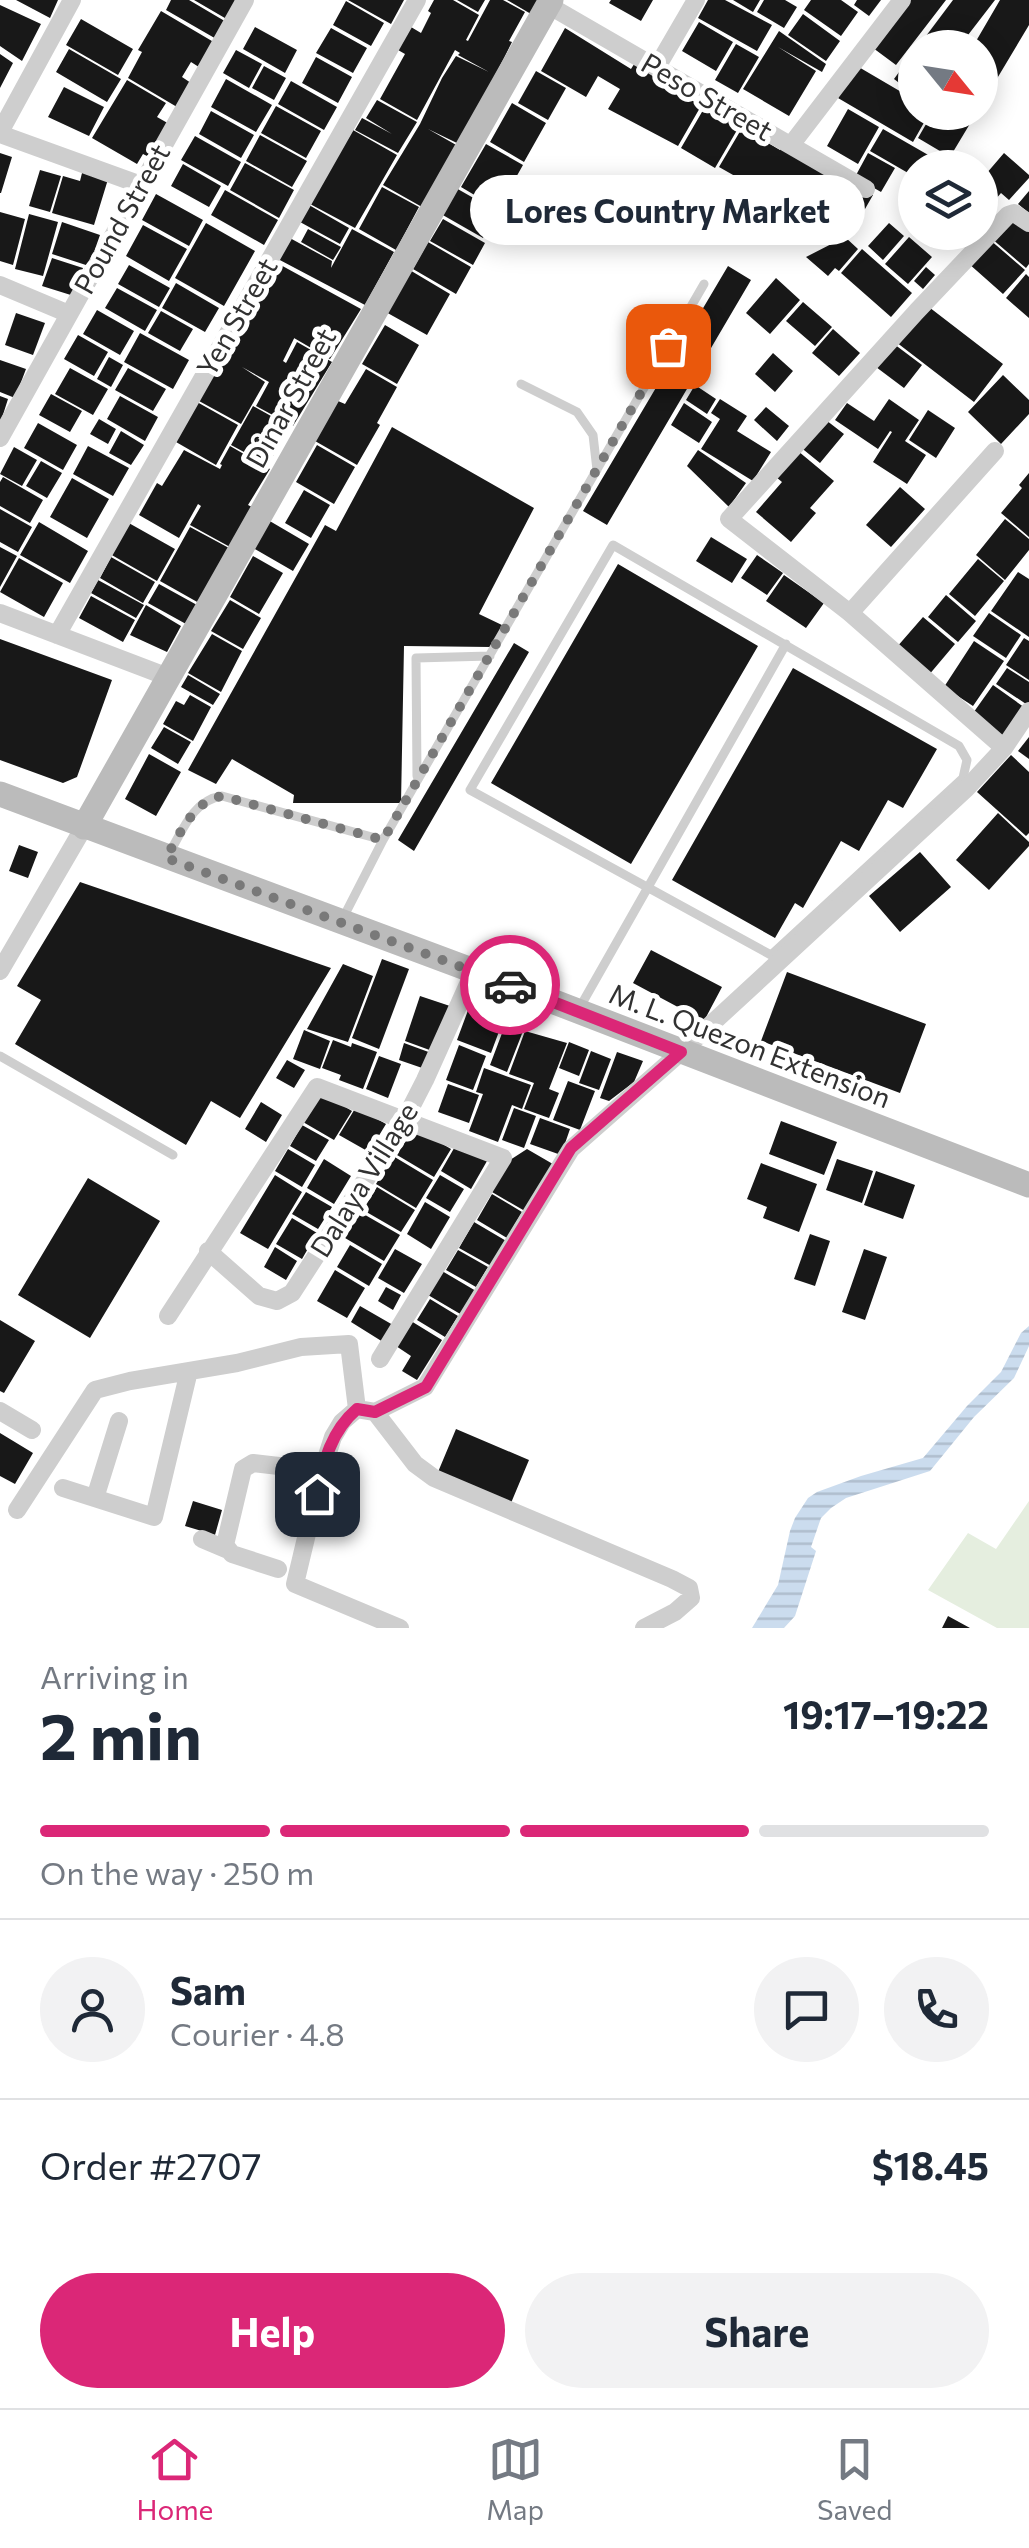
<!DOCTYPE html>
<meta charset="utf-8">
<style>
body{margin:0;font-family:Commissioner,sans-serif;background:#f2f2f3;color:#1f2937;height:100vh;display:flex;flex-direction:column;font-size:38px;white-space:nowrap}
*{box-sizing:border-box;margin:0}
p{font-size:32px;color:#747a83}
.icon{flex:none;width:55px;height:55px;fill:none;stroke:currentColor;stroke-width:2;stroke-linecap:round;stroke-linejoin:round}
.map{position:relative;height:1628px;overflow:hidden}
.panel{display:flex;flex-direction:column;background:#fff;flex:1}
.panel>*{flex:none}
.needle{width:65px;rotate:120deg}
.fabs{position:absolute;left:898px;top:30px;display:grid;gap:20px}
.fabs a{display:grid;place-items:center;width:100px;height:100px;border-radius:50%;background:#fff;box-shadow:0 5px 25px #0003;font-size:50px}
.pin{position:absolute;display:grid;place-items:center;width:85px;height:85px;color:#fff;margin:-42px;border-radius:20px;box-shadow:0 5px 15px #0006}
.courier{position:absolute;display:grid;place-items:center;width:100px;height:100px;margin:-50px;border:8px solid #db2777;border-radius:50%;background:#fff;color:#222;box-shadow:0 2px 12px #0007}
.bubble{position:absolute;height:70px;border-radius:35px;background:#fff;box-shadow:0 5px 25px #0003;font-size:32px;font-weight:700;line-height:70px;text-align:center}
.overview em{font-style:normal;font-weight:700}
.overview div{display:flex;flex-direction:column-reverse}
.overview{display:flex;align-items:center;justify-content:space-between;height:170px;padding:0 40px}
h1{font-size:65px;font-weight:700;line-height:75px}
.bar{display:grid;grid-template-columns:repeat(4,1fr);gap:15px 10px;align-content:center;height:120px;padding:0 40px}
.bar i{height:12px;border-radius:8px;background:#e0e1e3}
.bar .on{background:#db2777}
.bar p{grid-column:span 4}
.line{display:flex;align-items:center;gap:25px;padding:0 40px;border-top:2px solid #e0e1e3}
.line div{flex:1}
.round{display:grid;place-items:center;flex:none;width:105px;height:105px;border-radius:52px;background:#f2f2f3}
.cta{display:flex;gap:20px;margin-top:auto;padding:20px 40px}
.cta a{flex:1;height:115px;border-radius:60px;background:#db2777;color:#fff;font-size:40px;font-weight:700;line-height:115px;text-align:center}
.cta a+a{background:#f2f2f3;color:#1f2937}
.tabs{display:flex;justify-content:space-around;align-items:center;height:140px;border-top:2px solid #e0e1e3;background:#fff;font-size:28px;color:#747a83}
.tabs a{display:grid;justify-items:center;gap:5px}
.tabs .on{color:#db2777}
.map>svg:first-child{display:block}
.green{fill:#e5eedf}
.water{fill:url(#water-rules)}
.building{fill:#181818}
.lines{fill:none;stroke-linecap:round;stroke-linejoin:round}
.lane{stroke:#cecece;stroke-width:9}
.street{stroke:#cecece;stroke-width:18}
.secondary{stroke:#bbb;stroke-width:25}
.done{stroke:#797979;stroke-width:10;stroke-dasharray:0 18}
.route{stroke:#db2777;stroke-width:12}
.labels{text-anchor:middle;stroke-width:10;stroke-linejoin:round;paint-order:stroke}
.street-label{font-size:28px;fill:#313131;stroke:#fff}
</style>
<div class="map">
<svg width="1029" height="1628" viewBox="0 0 1029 1628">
<defs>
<pattern id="water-rules" width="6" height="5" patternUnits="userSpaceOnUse" patternTransform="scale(2.5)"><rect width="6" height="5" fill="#cbdcee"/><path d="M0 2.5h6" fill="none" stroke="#afbdcd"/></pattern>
</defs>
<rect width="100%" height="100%" fill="#fff"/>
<!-- green -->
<path class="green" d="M1029,1501V1628H997L928,1590L968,1533L996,1549Z"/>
<!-- water -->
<path class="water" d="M1029,1326V1346L1014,1378L974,1417L930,1471L846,1498L831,1508L821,1518L811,1547L816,1551L795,1616L784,1628H752L778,1585L790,1531L795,1518L808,1498L817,1492L861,1476L923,1458L967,1406L1001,1372L1021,1333Z"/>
<!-- building -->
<path class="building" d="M16,0H58L50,18Z
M171,0H189L228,23L218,40L166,10Z
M194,0H235L230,21Z
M348,0H404L391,24Z
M434,0H453L479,15L466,40L468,41L490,0H503L525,12L509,41L512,42L503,60L459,144L428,129L458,146L422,207L383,185L420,124L442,78L456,56L489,72L458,55L460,53L455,50L417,120L380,99L405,54L398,50L411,27L421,33L431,13L428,11Z
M457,0H485L478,12Z
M507,0H539L531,14Z
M611,0H653L641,21L609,3Z
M708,0H725L772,25L757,51L698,18Z
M733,0H760L753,12Z
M764,0H785L797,7L784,28L757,12Z
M811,0H841L858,12L841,36L804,10Z
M857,0H881L869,16L854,5Z
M903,0H946L896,65L869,45Z
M953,0H995L958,48H917Z
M1000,0H1029V25L980,107V48H972Z
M346,1L384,23L371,46L333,25Z
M0,5L41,24L22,61L0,46Z
M161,11L217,44L202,69L191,62L182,77L191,83L177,107L128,78L142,52L138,50Z
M803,14L840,41L826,61L788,35Z
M81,19L133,49L118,75L66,45Z
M699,22L733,42L716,71L682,51Z
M255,27L297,50L285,73L243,49Z
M331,28L367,48L353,73L316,53Z
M565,28L631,69L636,61L687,92L685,96L701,106L678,146L608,109L620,89L598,76L586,97L541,71Z
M779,31L826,64L822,72L778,47L816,71L789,116L743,89Z
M736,44L759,57L738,93L715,80Z
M69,49L121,79L107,102L56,72Z
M236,50L262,64L249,88L223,73Z
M915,50V95L894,79Z
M0,54L13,63L0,88Z
M316,57L352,77L338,103L302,83Z
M264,66L286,78L274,100L252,88Z
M857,66L915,100V112H930L913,142L838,98Z
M536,71L566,88L548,120L518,103Z
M226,79L272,105L256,132L211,107Z
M127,80L166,103L157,117L171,125L149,157L143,154L137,164L92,138Z
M291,81L337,107L324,130L278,104Z
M64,87L104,107L89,136L48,117Z
M377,100L417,122L398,153L355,130L362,118L392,134L366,118Z
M512,103L546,123L524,162L490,142Z
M706,105L740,125L715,168L681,148Z
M276,106L321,131L306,158L261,133Z
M848,109L879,127L858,164L827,146Z
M211,111L254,135L241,158L199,134Z
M933,112H977L950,157L918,138Z
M742,128L780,150L781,148L820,172L823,167L850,183L826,225L779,198L778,200L756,188L719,167Z
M883,129L930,156L923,168H915V177L870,151Z
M353,130L397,155L355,228L310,204Z
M260,135L307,161L292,187L246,161Z
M195,136L241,162L228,186L181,160Z
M486,144L523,165L498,209L461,187Z
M0,153L12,157L1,193H0Z
M868,153L895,168L881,192L855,177Z
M1004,153L1029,175V178L1009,200L1001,193L995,200L980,187V181Z
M245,163L294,190L279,218L230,190Z
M183,164L221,186L209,207L171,186Z
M83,169L109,176L94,225L52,213L63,176L80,181Z
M40,170L61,176L50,212L29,206Z
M853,183L873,195L849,237L828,225Z
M382,187L419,207L396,250L359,229Z
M456,188L498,212L483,238L441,214Z
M225,190L278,220L264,245L211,215Z
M1029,191V213L1018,204Z
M156,194L203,220L189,246L142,220Z
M309,205L349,228L340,244L300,222Z
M0,212L25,219L13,265L0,261Z
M29,214L58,222L43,276L15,269Z
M1012,214L1029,229V264L1026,268L991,238Z
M443,219L485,243L473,265L430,241Z
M62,222L100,235L89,266L52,254Z
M206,223L255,251L224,306L175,278Z
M889,223L904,236L883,260L868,246Z
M143,225L187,249L169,281L126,256Z
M308,229L341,247L333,260L301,242Z
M352,229L394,252L365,305L276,258L288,237L332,261L331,268Z
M845,237L858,249L839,271L835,268L828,276L806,257Z
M909,237L932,257L908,284L885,264Z
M989,239L1025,270L1003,294L968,263Z
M428,242L471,267L456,294L413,269Z
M862,249L912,293L891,317L841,273Z
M52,258L83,268L74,296L42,286Z
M277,263L361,309L330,359L294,338L305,316L283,361L286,363L297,342L332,362L293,426L256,406L269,382L242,367L265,382L241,424L199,401Z
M129,265L170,288L159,307L118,284Z
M728,266L751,280L607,525L583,511Z
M926,267L935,275L923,289L914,281Z
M408,269L450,294L427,335L384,311Z
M1026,274L1029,277V318L1006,298Z
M776,278L800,300L770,334L746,313Z
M176,283L219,308L205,332L162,308Z
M117,288L157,310L145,331L105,308Z
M803,302L832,327L815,346L786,321Z
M925,304L1003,364L974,402L896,342Z
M97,310L134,331L120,355L83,334Z
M161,311L193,329L180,351L148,333Z
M16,313L45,323L33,355L5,345Z
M385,325L419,345L397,384L362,364Z
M833,329L860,353L839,376L812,353Z
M140,333L189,360L173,389L124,362Z
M78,335L108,352L94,376L64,359Z
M890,341L922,365L904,388L872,364Z
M773,353L793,371L775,392L755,374Z
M109,357L123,365L111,387L97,379Z
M0,360L26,369L15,398L0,392Z
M70,368L108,389L93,415L55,394Z
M128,368L166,389L153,411L115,390Z
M366,369L397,387L377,423L380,425L357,465L315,441L338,401L345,404Z
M1003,375L1029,400V414L1001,444L968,412Z
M695,385L716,399L707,414L686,400Z
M51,394L82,411L70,432L39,415Z
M0,396L8,399L1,421H0Z
M120,396L158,417L145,441L107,419Z
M720,399L747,416L737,431L771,452L753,481L701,449L720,419L711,413Z
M889,399L919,420L905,441L926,455L907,484L873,462L892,432L890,431L878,449L835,420L847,403L874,421Z
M197,402L238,425L216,465L176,442Z
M684,403L712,422L699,443L671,425Z
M253,406L289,426L268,465L231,445Z
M766,407L789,426L777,441L754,420Z
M928,410L955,428L936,458L909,440Z
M822,417L844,434L820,463L799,446Z
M99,419L116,429L108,444L90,434Z
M38,423L77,445L63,470L24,448Z
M392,427L534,508L479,614L504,626L491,647L404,646L401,803H293L294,795L232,759L216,784L188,770L325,525L336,531Z
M121,431L144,445L131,465L109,453Z
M317,445L355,467L334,504L296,482Z
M88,446L129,468L113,496L73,474Z
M230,446L270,469L248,505L254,508L230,547L190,525L201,506L198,504L179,538L139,515L157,483L162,486L184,450L220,469L222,465L220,464Z
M14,447L37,460L22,486L0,474Z
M698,450L746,483L729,507L687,466Z
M798,451L834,481L810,508L816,513L791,542L756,512L782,482L776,477Z
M41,461L62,473L47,498L26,486Z
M1029,473V537L1001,513L1022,488L1019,485Z
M3,477L43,500L30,523L0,506V482Z
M72,478L109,499L87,538L50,517Z
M900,487L925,509L891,547L866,525Z
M304,490L330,505L311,538L285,523Z
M0,509L32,527L18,552L0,542Z
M1005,519L1029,539V550L1005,580L976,555Z
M268,520L309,544L293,571L253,548Z
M39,522L88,551L70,583L20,555Z
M127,522L175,549L157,581L110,554Z
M190,527L229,548L199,603L160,581Z
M711,537L747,559L732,583L696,561Z
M0,547L17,556L0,587Z
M757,555L783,573L767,595L741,578Z
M253,556L283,573L259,614L230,597Z
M111,557L155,582L143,603L100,578Z
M19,558L63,583L44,617L0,592Z
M978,559L1004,581L975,616L949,594Z
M618,564L758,646L631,864L491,783Z
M1018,572L1029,579V637L991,611Z
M784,575L824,603L806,628L766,601Z
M98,580L144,605L136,618L91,593Z
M159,584L197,605L186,624L148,603Z
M946,595L976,621L958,642L928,617Z
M91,596L135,620L123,642L79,618Z
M230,600L261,618L243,649L211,631Z
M146,605L181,626L167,652L130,635Z
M989,613L1021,635L1006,658L973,636Z
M923,617L955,644L928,676L896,648Z
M212,634L242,651L221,692L188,673Z
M1024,638L1029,641V680L1006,665Z
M0,639L112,680L77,777L63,783L0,760Z
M974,641L1004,661L973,706L944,687Z
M514,643L529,652L414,851L398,840Z
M793,668L937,749L903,808L888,800L859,851L841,841L803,908L795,903L775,938L672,880Z
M1007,668L1029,682V706L996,684Z
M188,675L220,694L213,705L181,687Z
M993,685L1028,710L1006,741L971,716Z
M190,695L211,707L193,741L163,724L176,701L184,705Z
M164,727L191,742L178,764L151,748Z
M1029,737V759L1018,751Z
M149,754L181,772L156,816L125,799Z
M1011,755L1029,772V833L1026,836L977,792Z
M998,813L1029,842V846L989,890L956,860Z
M19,845L38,852L28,878L9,871Z
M920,852L951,887L900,932L869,896Z
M80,882L331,968L240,1118L211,1101L186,1145L15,1044L41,1000L17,986Z
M651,950L722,987L704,1021L633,983Z
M382,959L409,969L379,1049L352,1038Z
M343,964L373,976L348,1042L307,1029Z
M787,972L926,1024L900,1093L761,1041Z
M420,996L450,1006L435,1052L405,1041Z
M470,1005L504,1018L491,1053L457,1040Z
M507,1020L525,1026L507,1072L490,1065Z
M304,1030L330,1041L320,1069L293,1059Z
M525,1031L567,1043L549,1089L559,1093L549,1118L524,1109L534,1083L509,1074Z
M333,1040L351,1047L352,1043L377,1052L363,1089L339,1080L341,1075L322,1068Z
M569,1042L589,1050L579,1076L559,1068Z
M404,1043L434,1054L428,1070L399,1060Z
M459,1045L486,1056L473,1090L446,1080Z
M591,1051L611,1059L599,1090L579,1083Z
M617,1052L643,1061L634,1082L609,1101L600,1098Z
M379,1056L401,1064L388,1098L366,1089Z
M287,1060L305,1070L294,1088L276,1078Z
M484,1068L531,1085L522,1109L512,1105L498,1142L469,1131L483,1094L476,1092Z
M568,1081L595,1091L580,1130L553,1120Z
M448,1084L479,1095L469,1123L438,1112Z
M321,1092L352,1111L334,1140L303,1122Z
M261,1102L282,1115L266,1142L245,1129Z
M356,1107L386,1124L369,1152L339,1135Z
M514,1108L536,1116L524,1148L502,1140Z
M540,1118L570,1129L561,1155L530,1144Z
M781,1121L837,1142L824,1175L769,1154Z
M302,1125L329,1140L316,1161L290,1146Z
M414,1127L451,1149L434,1177L397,1155Z
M457,1143L487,1161L471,1189L441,1171Z
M288,1149L315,1165L302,1187L275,1171Z
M527,1149L558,1167L530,1214L492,1192L510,1160Z
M393,1156L433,1180L416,1208L376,1184Z
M324,1159L351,1176L334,1204L307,1188Z
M837,1159L873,1171L862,1203L826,1190Z
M761,1163L817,1184L799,1232L763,1218L767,1207L747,1199Z
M876,1171L915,1185L903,1219L864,1205Z
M275,1175L302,1192L268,1249L240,1233Z
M440,1175L464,1189L450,1212L426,1198Z
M88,1178L160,1221L90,1338L18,1295Z
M377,1187L415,1210L401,1232L363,1210Z
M306,1192L332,1207L318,1229L292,1214Z
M492,1194L522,1212L507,1238L477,1220Z
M425,1202L450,1217L431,1249L407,1234Z
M360,1212L400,1235L384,1261L345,1238Z
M292,1218L317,1233L302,1259L276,1244Z
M474,1222L508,1242L493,1267L459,1248Z
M810,1234L830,1241L815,1286L794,1279Z
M350,1245L382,1264L369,1286L337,1267Z
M275,1247L297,1261L286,1280L264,1267Z
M395,1249L422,1264L404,1293L378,1278Z
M864,1249L887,1257L865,1320L842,1312Z
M458,1250L488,1267L476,1287L446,1270Z
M335,1270L365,1288L347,1318L317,1301Z
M442,1271L476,1291L462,1315L428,1295Z
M386,1287L401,1295L393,1310L378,1301Z
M430,1299L458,1316L445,1337L417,1320Z
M360,1306L393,1325L383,1342L351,1322Z
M0,1320L35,1341L4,1393L0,1391Z
M411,1321L442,1340L417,1380L402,1371L411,1356L396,1346Z
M456,1429L529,1460L511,1503L438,1472Z
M0,1433L33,1453L15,1484L0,1476Z
M193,1501L222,1510L215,1535L185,1526Z
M948,1616L970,1628H942Z"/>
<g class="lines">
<!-- lane -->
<path class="lane" d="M521,384L577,412L593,435L597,470
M613,545L959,746L967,760L963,778L771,955L470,790Z
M417,776L416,658L490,656
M170,852C183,829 194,800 222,796L383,840
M342,920L383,840L704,284
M580,1007L786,644
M0,1056L173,1155"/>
<!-- street -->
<path class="street" d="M548,5L866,189
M657,67L696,0
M0,132L72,0
M0,134L141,185
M791,145L902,0
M0,285L69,314
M0,438L245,0
M0,613L168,677
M850,613L995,451
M57,635L417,0
M1004,748L850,613L729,519L917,311L1008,215L1014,213L1029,223
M0,971L84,827
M208,1251L259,1296L277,1301L292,1293L405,1119L425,1080L474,971
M168,1316L317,1087L503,1158L380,1359
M0,1411L32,1430
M375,1412L415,1464L434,1478L672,1579L689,1588L691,1598L675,1612L644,1628
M63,1488L154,1517L189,1371
M95,1498L119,1421
M17,1510L95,1390L130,1381L237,1363L301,1347L349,1344L357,1409
M202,1539L228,1550
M278,1569L232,1554L225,1545L243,1469L253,1463L322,1471
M400,1628L295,1584L322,1471L333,1437L342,1422L357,1409L375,1412L425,1387L571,1149L681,1052L966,789L1004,748L1029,711"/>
<!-- secondary -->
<path class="secondary" d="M0,794L474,971L1029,1185
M84,827L551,0"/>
</g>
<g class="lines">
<!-- done -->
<path class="done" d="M510,985L166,858C180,834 193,801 222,796L383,840L668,346"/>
<!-- route -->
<path class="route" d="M317,1494C324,1461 331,1431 357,1409L375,1412L426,1387L571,1148L681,1052L510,985"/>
</g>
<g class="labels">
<!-- street labels -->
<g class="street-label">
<text transform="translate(707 97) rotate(30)" y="10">Peso Street</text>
<text transform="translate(122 219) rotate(-61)" y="10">Pound Street</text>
<text transform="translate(237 317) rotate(-60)" y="10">Yen Street</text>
<text transform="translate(291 398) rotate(-61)" y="10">Dinar Street</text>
<text transform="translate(750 1046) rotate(21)" y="10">M. L. Quezon Extension</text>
<text transform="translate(364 1180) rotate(-58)" y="10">Dalaya Village</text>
</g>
</g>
</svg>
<div class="fabs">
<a><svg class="needle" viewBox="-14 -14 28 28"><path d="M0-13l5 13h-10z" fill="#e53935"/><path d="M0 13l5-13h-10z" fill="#747a83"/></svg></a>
<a><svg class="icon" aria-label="layers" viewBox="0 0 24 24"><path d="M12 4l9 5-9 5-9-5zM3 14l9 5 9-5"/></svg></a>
</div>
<div class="pin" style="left:668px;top:346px;background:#ea580c"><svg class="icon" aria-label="bag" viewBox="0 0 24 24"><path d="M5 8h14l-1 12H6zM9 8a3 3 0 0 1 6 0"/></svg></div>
<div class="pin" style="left:317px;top:1494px;background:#1f2937"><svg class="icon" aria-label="home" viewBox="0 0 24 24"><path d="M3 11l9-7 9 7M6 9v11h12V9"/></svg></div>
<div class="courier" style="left:510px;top:985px"><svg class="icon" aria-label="car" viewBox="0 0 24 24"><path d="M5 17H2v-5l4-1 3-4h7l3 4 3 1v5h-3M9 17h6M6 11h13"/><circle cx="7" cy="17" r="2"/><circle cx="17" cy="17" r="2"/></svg></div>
<div class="bubble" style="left:470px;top:175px;width:395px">Lores Country Market</div>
</div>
<section class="panel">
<div class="overview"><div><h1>2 min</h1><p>Arriving in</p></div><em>19:17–19:22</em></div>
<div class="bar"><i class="on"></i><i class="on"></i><i class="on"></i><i></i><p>On the way · 250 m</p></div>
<div class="line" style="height:180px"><a class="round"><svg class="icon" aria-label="person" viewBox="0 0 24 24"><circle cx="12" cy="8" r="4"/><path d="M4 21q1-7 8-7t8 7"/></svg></a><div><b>Sam</b><p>Courier · 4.8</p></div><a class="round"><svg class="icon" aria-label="chat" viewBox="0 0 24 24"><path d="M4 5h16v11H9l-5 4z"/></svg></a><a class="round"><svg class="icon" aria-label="phone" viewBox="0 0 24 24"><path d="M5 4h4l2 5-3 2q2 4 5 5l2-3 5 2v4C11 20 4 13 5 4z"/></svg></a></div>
<div class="line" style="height:130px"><div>Order #2707</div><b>$18.45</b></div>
<div class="cta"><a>Help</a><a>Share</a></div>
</section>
<nav class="tabs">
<a class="on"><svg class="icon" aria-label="home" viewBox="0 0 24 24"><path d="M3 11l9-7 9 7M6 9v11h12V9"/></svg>Home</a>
<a><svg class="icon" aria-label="map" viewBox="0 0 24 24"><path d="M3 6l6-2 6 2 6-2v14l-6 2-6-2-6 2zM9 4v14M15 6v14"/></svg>Map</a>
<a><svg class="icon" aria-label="saved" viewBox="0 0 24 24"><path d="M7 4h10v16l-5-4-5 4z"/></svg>Saved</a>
</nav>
